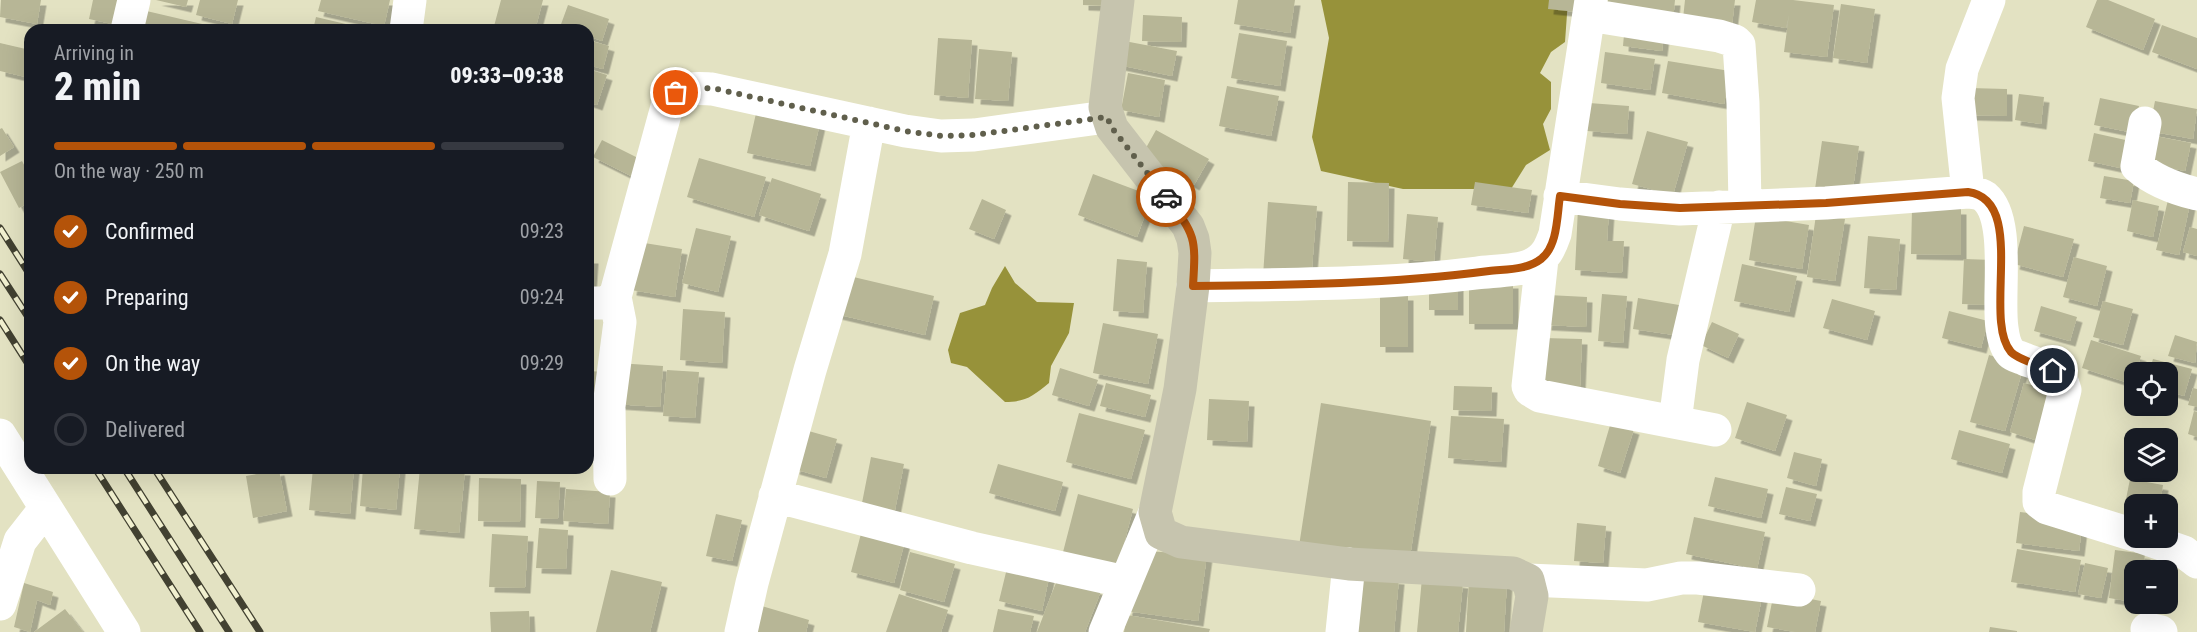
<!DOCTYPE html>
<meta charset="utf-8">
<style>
body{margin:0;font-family:"Roboto Condensed",sans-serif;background:#242831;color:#f1f3f6;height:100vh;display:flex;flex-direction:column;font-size:22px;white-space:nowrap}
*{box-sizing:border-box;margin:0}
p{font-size:20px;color:#9ea1a6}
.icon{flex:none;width:33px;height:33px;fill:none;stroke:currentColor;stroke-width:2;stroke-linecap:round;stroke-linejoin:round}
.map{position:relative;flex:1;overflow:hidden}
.sheet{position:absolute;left:24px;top:24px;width:570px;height:450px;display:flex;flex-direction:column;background:#171b24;border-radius:18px;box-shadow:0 6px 24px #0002}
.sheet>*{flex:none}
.fabs{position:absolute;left:2124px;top:362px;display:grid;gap:12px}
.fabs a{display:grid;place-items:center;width:54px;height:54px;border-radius:12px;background:#171b24;box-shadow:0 6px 24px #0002;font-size:30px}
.pin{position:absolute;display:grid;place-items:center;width:51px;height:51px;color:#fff;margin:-26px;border:3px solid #fff;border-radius:50%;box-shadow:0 2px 6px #0007}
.courier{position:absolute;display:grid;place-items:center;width:60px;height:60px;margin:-30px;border:4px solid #b45309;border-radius:50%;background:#fff;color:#222;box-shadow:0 2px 8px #0007}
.head em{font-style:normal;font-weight:800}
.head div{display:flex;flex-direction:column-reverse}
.head{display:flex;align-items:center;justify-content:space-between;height:102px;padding:0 30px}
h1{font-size:39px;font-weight:800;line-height:45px}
.bar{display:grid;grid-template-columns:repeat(4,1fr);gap:9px 6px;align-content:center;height:72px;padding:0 30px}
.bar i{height:8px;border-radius:4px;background:#363941}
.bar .current{background:#b45309}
.bar p{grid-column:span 4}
ol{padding:0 30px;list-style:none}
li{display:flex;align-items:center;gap:18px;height:66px}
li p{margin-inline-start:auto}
li .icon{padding:6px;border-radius:50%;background:#b45309;color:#fff;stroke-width:4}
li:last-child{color:#9ea1a6}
li i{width:33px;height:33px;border:3px solid #363941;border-radius:50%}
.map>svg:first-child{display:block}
.water{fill:#97923a}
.building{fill:#b7b696;filter:url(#shadow)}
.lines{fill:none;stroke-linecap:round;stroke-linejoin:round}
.street{stroke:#fff;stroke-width:33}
.secondary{stroke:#c6c4ae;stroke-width:33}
.rail-casing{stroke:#424131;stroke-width:7}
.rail{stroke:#f1f0cf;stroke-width:4.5;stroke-dasharray:14;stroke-linecap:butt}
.done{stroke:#605f4c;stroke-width:6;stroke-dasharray:0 10.8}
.route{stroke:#b45309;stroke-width:8}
</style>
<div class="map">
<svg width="2197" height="632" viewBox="0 0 2197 632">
<defs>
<filter id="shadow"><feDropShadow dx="5.5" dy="5.5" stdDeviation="0" flood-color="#0004"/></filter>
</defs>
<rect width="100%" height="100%" fill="#e3e2c2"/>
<!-- water -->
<path class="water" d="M1321,0H1568L1565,42L1551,52L1540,73L1551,82V109L1543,124L1550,150L1526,165L1511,189H1403L1321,171L1312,137L1329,38Z
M1005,266L1015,283L1037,302L1074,303L1069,333L1051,366L1049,383C1033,396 1026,402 1005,402L967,367L951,363L948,350L960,313L985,305L992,288Z"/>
<!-- building -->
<path class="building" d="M1,0H41L37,24L0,17Z
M93,0H123L117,25L89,19Z
M156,0H188L186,7Z
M200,0H238L232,24L196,15Z
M321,0H390L384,26L318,11Z
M501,0H543L535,30H493Z
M1083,0H1110L1109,6L1083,5Z
M1238,0H1295L1290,33L1234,24Z
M1549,0H1588L1587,13L1548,9Z
M1608,0H1675L1673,20L1607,14Z
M1685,0H1735L1731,33L1682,28Z
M1756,0H1793L1834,5L1827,57L1784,52L1789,15L1786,28L1752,22Z
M2097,0H2108L2155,19L2143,50L2086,27Z
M1841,4L1875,9L1867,63L1833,58Z
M568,5L609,19L602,41L588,36V30H570L560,27Z
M138,9L215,27L214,30H132Z
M1143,15L1182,17L1181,42L1142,41Z
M316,17L367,29V30H313Z
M1625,23L1665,27L1662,51L1623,46Z
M2162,25L2197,38V69L2152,52Z
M1239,33L1287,41L1280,86L1231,78Z
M938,38L972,40L968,98L934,95Z
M588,40L609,46L603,69L588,65Z
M1119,40L1177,51L1172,76L1114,64Z
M0,43L30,50V78L0,71Z
M979,49L1012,52L1008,101L975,99Z
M1605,52L1655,59L1650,90L1601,83Z
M1668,61L1730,71L1724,104L1662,93Z
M588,69L607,75L597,105L588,102Z
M1128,73L1165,80L1159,117L1121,110Z
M1227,86L1279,96L1271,136L1219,126Z
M1969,88L2007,89V116L1968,115Z
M2019,94L2044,97L2041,124L2015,120Z
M2100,98L2139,106L2134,133L2094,125Z
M2155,101L2197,109L2193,139L2149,131Z
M1589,103L1629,106L1627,134L1587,131Z
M757,109L820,123L810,166L747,153Z
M2,128L14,147L0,156V129Z
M1156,130L1209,159L1194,185L1142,155Z
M1647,131L1688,142L1673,195L1632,184Z
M2094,133L2130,141L2125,169L2088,161Z
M2150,135L2191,143L2185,171L2144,163Z
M602,140L640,159L631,176L593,157Z
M1822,141L1859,146L1852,195L1815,189Z
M699,158L766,177L754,217L687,197Z
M22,161L30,176V202L19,208L0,172Z
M1093,174L1152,196L1137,237L1078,215Z
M2104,176L2134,181L2130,203L2100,198Z
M772,178L821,194L809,231L759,215Z
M1348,182L1389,183L1388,242L1347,241Z
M1475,182L1532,190L1528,213L1471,205Z
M982,199L1006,210L994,239L969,229Z
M2133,200L2159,206L2153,237L2127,231Z
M2168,200L2190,204L2179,255L2156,250Z
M1268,202L1317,206L1311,280L1263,276Z
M1578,208L1609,210L1607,241H1624L1622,273L1575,270Z
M1912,208L1961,209V255L1911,254Z
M1407,214L1438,217L1434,262L1403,259Z
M1816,215L1845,219L1835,281L1807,277Z
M1756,216L1809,225L1802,269L1749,260Z
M2024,226L2074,239L2063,277L2014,264Z
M2190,227L2197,229V256L2183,252Z
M696,228L731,236L718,292L682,283Z
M1868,236L1900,239L1896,290L1864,288Z
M638,242L682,249L675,297L631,290Z
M2074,257L2107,266L2097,306L2063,297Z
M588,258H593L591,288L588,287Z
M1117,259L1147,262L1143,313L1113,311Z
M1964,259L1993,260L1992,305L1962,304Z
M1742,264L1797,276L1789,312L1734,301Z
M845,275L934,296L925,335L836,314Z
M1429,282H1458V310H1429Z
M1469,283H1513V324H1469Z
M1602,294L1627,296L1623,343L1598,341Z
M1380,295H1408V347H1380Z
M1548,295L1587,297L1586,327L1546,325Z
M1638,298L1679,305L1674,335L1633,329Z
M1832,299L1875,311L1867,340L1823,328Z
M2103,301L2133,309L2123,345L2093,337Z
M2041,306L2077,317L2070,341L2034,331Z
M683,309L725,312L722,363L680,360Z
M1949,311L1988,321L1981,348L1942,338Z
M1712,322L1739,334L1728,358L1701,345Z
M1103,323L1158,334L1148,384L1093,373Z
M2175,335L2197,342L2195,363L2168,356Z
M1543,338L1582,339L1580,387L1540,385Z
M2091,340L2141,356L2132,384L2082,368Z
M1989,355L2024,365L2005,431L1970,422Z
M2153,359L2192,369L2184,396L2168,391V372H2149Z
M617,363L663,366L660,407L614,404Z
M1060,368L1098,380L1089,406L1052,395Z
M667,370L699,372L695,418L663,416Z
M588,371L606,372L603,417L588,416Z
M1106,383L1151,395L1145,417L1100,406Z
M2024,383L2053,391L2039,441L2010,432Z
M1454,386L1492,387L1491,411L1453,410Z
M2193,388L2197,389V407L2188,405Z
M1209,399L1249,401L1247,442L1207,440Z
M1747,402L1787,415L1775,451L1735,438Z
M1321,403L1431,421L1409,563L1299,546Z
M2194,411L2197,412V437L2188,434Z
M1079,413L1145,430L1131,479L1066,462Z
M1451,416L1504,419L1501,462L1448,458Z
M1611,422L1634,429L1620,473L1598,466Z
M805,430L837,439L826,478L794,469Z
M1959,430L2010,444L2002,473L1951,459Z
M1794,452L1822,459L1816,486L1787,478Z
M871,457L904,464L894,515L861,508Z
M998,464L1063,482L1055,511L989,493Z
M313,468H354L350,514L309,510Z
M363,468H400L396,510L360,506Z
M420,468L465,470L459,533L414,529Z
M279,470L287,511L253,518L246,476Z
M1715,477L1768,489L1761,518L1708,506Z
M479,478L521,479L520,522L478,521Z
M2130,479L2163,485L2160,504H2134V511L2124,509Z
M537,481L560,482L558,519L535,518Z
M1786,487L1817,494L1810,521L1779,514Z
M566,489L610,492L608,524L563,521Z
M1078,494L1133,509L1117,570L1062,556Z
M2020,512L2083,520L2079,551L2016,543Z
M716,514L742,520L732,561L706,556Z
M1694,517L1765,532L1757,569L1686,554Z
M1577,523L1606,526L1603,563L1574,561Z
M863,526L906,537L894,583L851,572Z
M539,528L568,530L566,569L536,568Z
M492,534L528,536L525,588L489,587Z
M2017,549L2081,560L2075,592L2011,582Z
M2115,550L2145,554L2143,570H2134V602L2109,598Z
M1146,551L1207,555L1198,621L1126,611Z
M910,552L955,564L944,602L900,590Z
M2085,563L2108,568L2101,598L2078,594Z
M1008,564L1050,573L1042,611L999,601Z
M611,570L662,582L650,632H596Z
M1059,575L1101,591L1085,632H1037Z
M1356,575L1399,579L1394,632H1350Z
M1422,578L1463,583L1458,632H1417Z
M1469,580L1507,582L1504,632H1466Z
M24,583L53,592L50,605L37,600L30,632L14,627Z
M1705,586L1762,597L1755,632L1698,622Z
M1774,592L1821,601L1815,632H1795L1767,627Z
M899,594L948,610L941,632H886Z
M752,603L809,620L806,632H744Z
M65,609L83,632H34Z
M998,609L1034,616L1030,632H993Z
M529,611L530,632H491L490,612Z
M1127,615L1210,629L1209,632H1124Z
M1990,627L2017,631V632H1989Z"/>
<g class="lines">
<!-- street -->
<path class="street" d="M1589,15L1719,36L1735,41L1739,45L1743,103L1745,206
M127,30L134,0
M406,30L410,0
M2145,123L2137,166C2153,180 2176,189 2197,194
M1968,192L1958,98L1962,69L1989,0
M1560,196L1620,204L1680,209L1826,203L1968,192C1974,193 1980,193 1985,197C2011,219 1997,296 2002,328C2003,336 2005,347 2011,353C2014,356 2020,357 2024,359C2042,366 2060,370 2065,390L2039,492V502L2047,508L2134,535
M1542,259L1528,386L1530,390L1540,396L1715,430
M1193,286C1288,284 1383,285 1477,273C1492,271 1518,271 1531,265C1546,258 1550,248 1555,234L1591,0
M588,303H604L615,297L668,103C681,86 692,88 712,89L905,131L941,136L974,135L1106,117
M1675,422L1683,360L1719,207
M0,435L124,632
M610,479L609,406L620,322L615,297
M775,496L972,548L1126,582
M2141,537L2184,552L2197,562
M1528,580L1647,585L1681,578H1698L1799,590
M0,604L20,541L45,509
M2147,629L2161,632
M741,632L752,583L810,370L845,254L869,123
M1105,632L1155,512
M1342,632L1349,564"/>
<!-- secondary -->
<path class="secondary" d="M1118,0L1105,107L1112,128L1188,226L1193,239L1195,253L1193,286L1180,389L1155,512L1161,533L1181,542L1349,564L1513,573L1528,580L1532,596L1526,632"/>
<defs>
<path id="rail" d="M0,228L30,275
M0,274L30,320
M0,320L30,367
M95,468L200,632
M124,468L229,632
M154,468L260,632"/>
</defs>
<!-- rail casing -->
<use href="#rail" class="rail-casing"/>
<!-- rail -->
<use href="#rail" class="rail"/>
</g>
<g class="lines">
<!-- done -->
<path class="done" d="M676,93L684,89L712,88L905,131L941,136L974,135L1107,117L1112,128L1166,197"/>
<!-- route -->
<path class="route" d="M1166,197C1196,235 1196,238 1193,286C1292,285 1391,284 1489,271C1506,269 1527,270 1541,259C1558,246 1557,215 1560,196L1620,204L1680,208L1826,203L1968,192C2028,200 1982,319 2011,352C2017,359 2043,367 2053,371"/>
</g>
</svg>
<div class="fabs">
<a><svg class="icon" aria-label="locate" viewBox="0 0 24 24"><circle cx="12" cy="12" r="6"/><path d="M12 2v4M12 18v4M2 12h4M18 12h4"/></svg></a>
<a><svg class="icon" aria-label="layers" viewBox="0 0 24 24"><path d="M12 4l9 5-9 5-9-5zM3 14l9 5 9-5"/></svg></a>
<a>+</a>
<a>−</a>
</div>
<div class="pin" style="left:676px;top:93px;background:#ea580c"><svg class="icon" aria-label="bag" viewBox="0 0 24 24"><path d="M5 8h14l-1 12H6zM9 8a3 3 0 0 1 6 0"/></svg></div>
<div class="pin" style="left:2053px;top:371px;background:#1f2937"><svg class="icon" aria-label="home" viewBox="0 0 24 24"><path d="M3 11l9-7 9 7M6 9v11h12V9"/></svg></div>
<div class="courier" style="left:1166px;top:197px"><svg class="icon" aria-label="car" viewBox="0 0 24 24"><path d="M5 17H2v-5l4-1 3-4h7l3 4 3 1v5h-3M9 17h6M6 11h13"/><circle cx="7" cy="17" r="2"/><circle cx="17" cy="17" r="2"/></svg></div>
<section class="sheet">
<div class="head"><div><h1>2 min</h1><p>Arriving in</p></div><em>09:33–09:38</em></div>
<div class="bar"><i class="current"></i><i class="current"></i><i class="current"></i><i></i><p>On the way · 250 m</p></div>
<ol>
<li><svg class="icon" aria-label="check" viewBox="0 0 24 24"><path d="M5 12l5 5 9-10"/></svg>Confirmed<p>09:23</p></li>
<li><svg class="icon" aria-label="check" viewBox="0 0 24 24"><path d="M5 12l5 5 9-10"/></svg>Preparing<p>09:24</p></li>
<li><svg class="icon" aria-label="check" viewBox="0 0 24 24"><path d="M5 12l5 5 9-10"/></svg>On the way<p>09:29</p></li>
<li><i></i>Delivered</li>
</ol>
</section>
</div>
